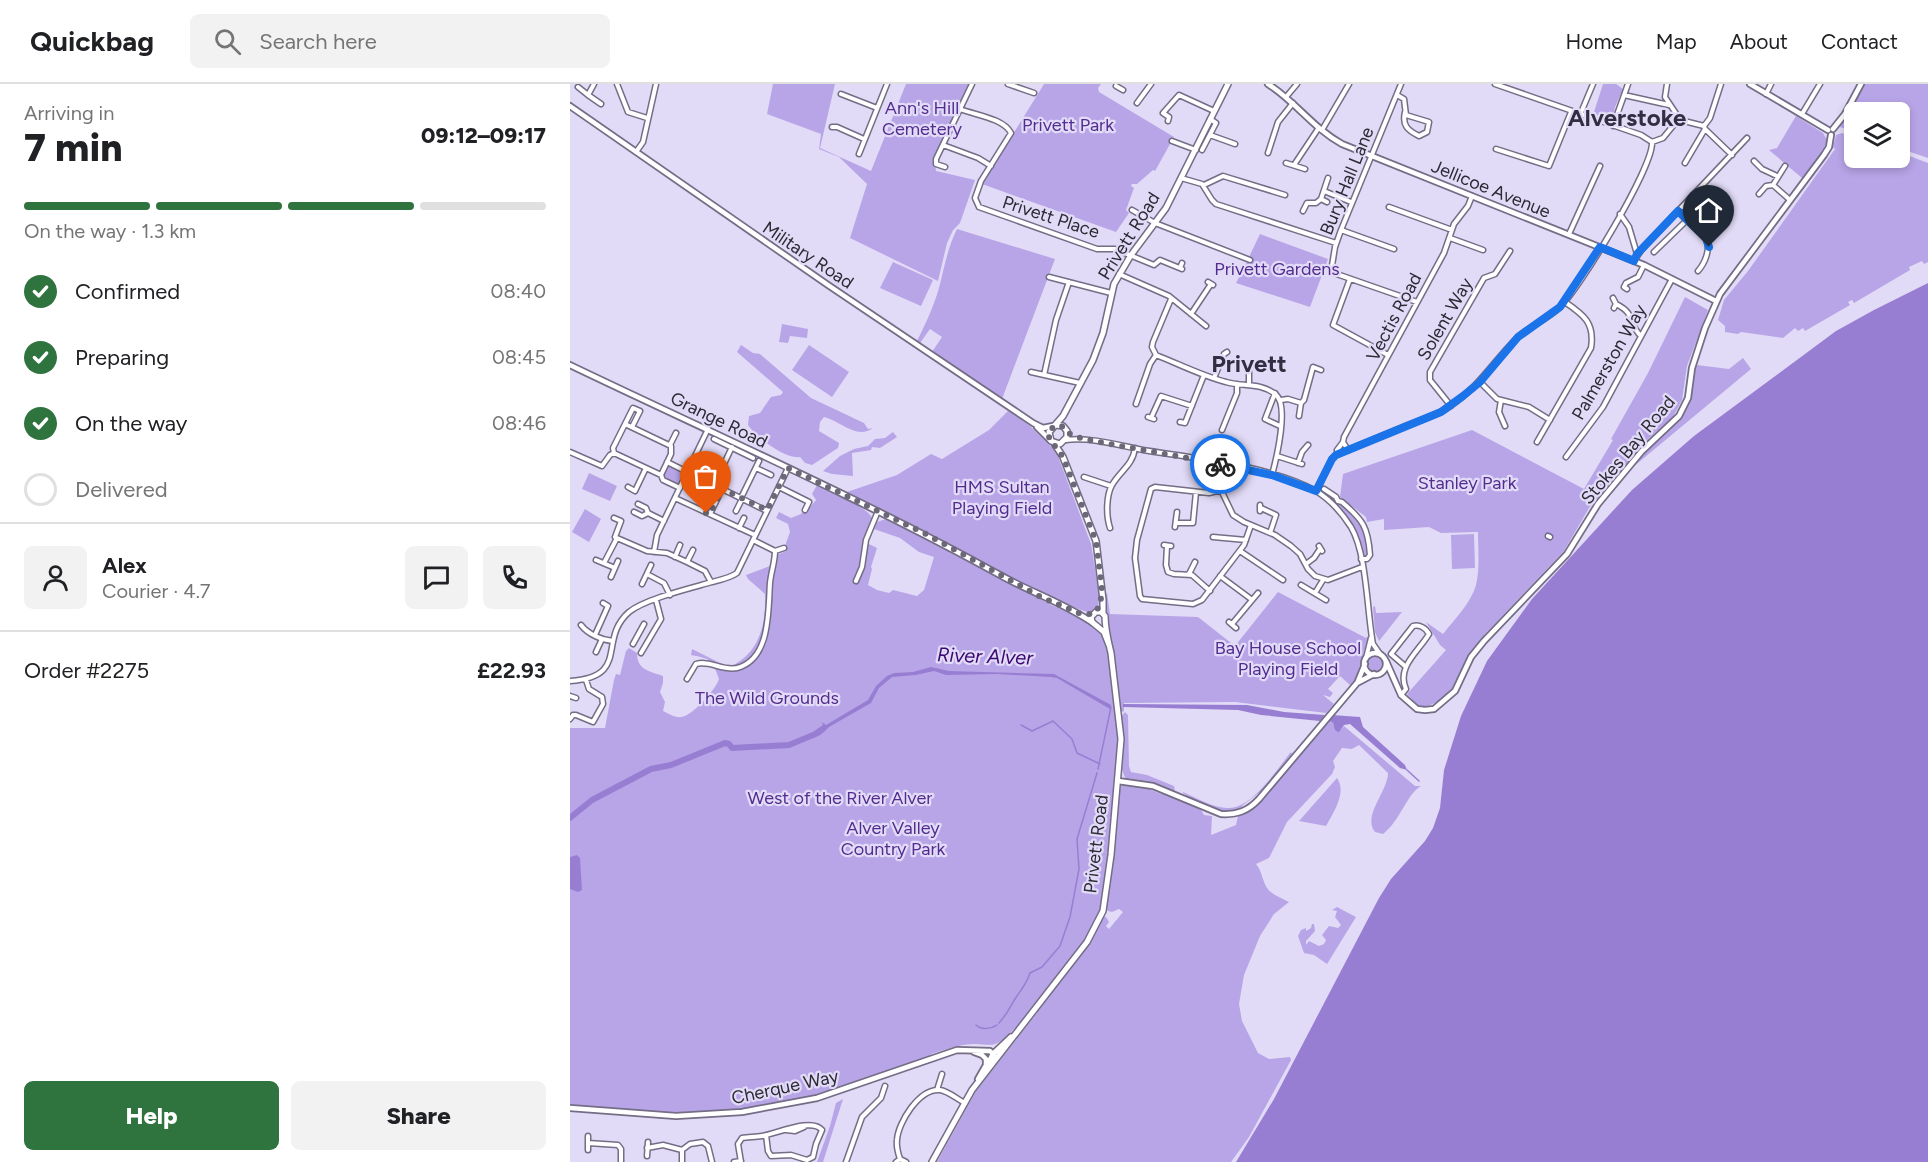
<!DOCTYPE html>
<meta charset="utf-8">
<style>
body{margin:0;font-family:Figtree,sans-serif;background:#f2f2f2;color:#202124;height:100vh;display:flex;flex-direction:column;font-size:22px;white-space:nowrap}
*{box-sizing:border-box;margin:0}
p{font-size:20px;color:#757577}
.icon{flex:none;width:33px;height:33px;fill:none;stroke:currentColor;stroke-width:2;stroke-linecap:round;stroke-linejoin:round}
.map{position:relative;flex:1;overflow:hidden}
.panel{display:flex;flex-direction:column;background:#fff;width:570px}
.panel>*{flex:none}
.controls{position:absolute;left:1274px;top:18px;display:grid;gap:12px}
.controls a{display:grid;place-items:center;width:66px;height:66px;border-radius:9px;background:#fff;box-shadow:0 3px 9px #0003;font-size:30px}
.pin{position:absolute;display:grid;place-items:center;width:51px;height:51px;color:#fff;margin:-62px -26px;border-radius:50% 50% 50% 0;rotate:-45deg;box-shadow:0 0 6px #0007}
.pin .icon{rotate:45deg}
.courier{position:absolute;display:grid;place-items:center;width:60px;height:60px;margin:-30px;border:4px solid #1a73e8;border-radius:50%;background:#fff;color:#222;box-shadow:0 2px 8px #0007}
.head em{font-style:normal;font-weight:800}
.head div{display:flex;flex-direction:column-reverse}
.head{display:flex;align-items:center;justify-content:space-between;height:102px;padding:0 24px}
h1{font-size:39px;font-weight:800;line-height:45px}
.bar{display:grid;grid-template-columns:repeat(4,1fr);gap:9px 6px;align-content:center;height:72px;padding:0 24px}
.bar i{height:8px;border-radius:4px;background:#e0e0e0}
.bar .current{background:#2f733e}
.bar p{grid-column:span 4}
.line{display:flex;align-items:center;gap:15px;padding:0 24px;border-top:2px solid #e0e0e0}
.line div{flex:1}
.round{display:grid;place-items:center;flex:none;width:63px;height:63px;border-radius:9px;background:#f2f2f2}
ol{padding:0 24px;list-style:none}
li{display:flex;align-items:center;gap:18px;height:66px}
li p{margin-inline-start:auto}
li .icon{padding:6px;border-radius:50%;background:#2f733e;color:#fff;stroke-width:4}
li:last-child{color:#757577}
li i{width:33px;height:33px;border:3px solid #e0e0e0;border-radius:50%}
.primary-button{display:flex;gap:12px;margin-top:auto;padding:12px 24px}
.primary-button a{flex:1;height:69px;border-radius:9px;background:#2f733e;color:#fff;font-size:24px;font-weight:800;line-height:69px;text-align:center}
.primary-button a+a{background:#f2f2f2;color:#202124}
header{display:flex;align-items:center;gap:36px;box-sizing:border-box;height:84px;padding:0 30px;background:#fff;border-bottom:2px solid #e0e0e0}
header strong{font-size:28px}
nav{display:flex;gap:33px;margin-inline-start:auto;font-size:21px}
.search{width:420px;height:54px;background:#f2f2f2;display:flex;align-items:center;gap:15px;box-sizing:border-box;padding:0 21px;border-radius:9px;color:#757577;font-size:22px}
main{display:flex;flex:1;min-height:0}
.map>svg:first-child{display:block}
.green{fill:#b8a5e8}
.water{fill:#987ed2}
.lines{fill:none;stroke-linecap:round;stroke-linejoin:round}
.stream{stroke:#987ed2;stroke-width:1.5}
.river{stroke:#987ed2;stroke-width:6}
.minor-casing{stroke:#746d85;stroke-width:7}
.tertiary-casing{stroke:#746d85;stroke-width:8}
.secondary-casing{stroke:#746d85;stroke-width:8}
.minor{stroke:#fff;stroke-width:4}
.tertiary{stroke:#fff;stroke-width:4.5}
.secondary{stroke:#fff;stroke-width:5}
.done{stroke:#6c6878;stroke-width:6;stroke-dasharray:0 10.8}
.route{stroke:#1a73e8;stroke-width:8}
.labels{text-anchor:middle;stroke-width:4.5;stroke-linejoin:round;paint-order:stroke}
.park-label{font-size:18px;fill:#532c8f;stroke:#e2dbf7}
.street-label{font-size:18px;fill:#2c2a34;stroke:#e2dbf7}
.water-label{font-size:20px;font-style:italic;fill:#3b0971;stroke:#e2dbf7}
.district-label{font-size:24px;font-weight:bold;fill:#332d42;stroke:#e2dbf7}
</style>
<header>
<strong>Quickbag</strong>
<div class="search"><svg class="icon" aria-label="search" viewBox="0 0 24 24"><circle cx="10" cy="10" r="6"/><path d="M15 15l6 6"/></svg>Search here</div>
<nav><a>Home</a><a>Map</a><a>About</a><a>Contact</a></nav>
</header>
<main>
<section class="panel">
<div class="head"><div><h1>7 min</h1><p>Arriving in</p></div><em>09:12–09:17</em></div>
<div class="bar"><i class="current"></i><i class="current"></i><i class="current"></i><i></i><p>On the way · 1.3 km</p></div>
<ol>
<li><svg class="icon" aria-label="check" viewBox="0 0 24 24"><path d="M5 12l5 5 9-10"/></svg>Confirmed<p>08:40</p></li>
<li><svg class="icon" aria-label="check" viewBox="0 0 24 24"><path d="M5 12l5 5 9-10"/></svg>Preparing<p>08:45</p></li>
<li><svg class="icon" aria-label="check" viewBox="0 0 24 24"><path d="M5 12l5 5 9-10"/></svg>On the way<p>08:46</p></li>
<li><i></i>Delivered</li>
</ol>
<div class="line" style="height:108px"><a class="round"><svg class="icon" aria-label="person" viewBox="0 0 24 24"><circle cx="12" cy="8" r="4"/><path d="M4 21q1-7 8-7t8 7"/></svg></a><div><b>Alex</b><p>Courier · 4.7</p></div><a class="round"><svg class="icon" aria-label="chat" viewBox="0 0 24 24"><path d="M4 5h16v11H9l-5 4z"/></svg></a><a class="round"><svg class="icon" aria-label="phone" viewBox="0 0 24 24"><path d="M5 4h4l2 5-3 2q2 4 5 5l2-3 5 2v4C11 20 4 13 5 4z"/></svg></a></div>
<div class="line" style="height:78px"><div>Order #2275</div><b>£22.93</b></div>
<div class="primary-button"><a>Help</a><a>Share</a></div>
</section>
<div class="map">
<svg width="1358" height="1078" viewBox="0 0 1358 1078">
<rect width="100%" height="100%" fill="#e2dbf7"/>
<!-- green -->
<path class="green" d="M203,0H265L250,64L301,87L336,0H399L364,73L366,87L405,96L390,139L383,146L377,159L368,197L280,154L297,100L269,73L249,65L251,50L197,30Z
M474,0H531L528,4L529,8L604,53L585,87L583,86L567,100H562L561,102L564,104L556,126L559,129L546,148L412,100Z
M1033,0H1046L1053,5L1045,23L1043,33L1024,31L1040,36L1039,39L1020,33L1023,31Z
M1293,0H1358V74L1329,64V28H1284V48L1270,43Z
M1226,32L1253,49L1257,56L1252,70L1232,94L1199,66L1207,64Z
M1272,49L1284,53V74H1329V68L1358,79V178L1354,180L1352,177L1339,183L1340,186L1284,219L1282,216L1278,218L1280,221L1235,247L1233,244L1228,247L1225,244L1213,254L1171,248L1168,250L1155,248V242L1148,236L1154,216L1178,187L1265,65L1263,63L1266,51Z
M387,145L485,175L432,315L362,268L372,253L360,245L350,259L347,257C356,239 365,220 370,200C375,180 378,163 387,145Z
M690,150L758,175L740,223L666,199L677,178L680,176L679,173Z
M323,178L363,196L351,222L310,204Z
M1115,213L1138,226L1117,282L1112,316L1103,333L1076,357L1019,424L994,467L915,550L895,577L890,593L882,605L869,617L856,623L847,621L837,610L876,566L870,561L856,538L873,550C884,536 901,519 906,501C910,484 908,465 908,448L871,449L859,443L814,446V435L797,438L796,433L770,413L773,390L902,346L1014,405L1043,356L1041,355L1078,289Z
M212,240L238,245L237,254L220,252L218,259L209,258Z
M171,261L183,269L190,270L241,314L294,339L298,345L303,344C287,356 270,337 254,333L250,338L249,347L269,359L268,364L242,381L235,379L230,373C216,376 186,353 178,341L179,332L190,329L201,313L211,311L213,308L167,268Z
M239,261L279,288L262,313L222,286Z
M1173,274L1181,285L1063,383L1076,365L1110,333L1124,284L1127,281L1159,285Z
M438,327L460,342L486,367L521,460L530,514L527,525L520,529L491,519L428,489L426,485L424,486L366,454L274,409L327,391L361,370L372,375L419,346Z
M323,348L327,353L310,364L302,363L301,366L282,369L283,392L262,390L253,387L270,372L284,365L298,362L305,355L315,354Z
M98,381L115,389L109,403L92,393Z
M19,389L47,402L40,417L12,405Z
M247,401C257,406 302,425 302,435C302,441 295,450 293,457L307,464L301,483L302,485L298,501L307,506L319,509L323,506L347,512L354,506L364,473L349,468L330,454L304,445L307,438L316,435L379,465L380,468L388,473L386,468L481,521L510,533L532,547L538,565L536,567H538L550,656L532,821L518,854L447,945L445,944C420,971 422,956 393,961C382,963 371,967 361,970V972C307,992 253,1016 196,1025C131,1035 66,1029 0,1024V644H35L44,596L46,590L50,591L56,567L59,564L67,569C67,586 79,587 93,592V599L90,608L95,618L93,627C99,630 105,634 112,633C123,631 146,605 149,595C142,575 141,575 121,571L122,565L158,583C188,573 197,540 195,510L178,495L176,491L205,480L207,471L216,467V459L220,448L218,440L206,434L209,428L221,434L231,430L233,427L236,428L246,416L242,410Z
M768,418L771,419L794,446L797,473L792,472L790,459L767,423Z
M15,425L31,435L19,458L2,448Z
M904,450L905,484L882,485L881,451Z
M708,508L796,554L799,551L785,598L781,602L770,592L758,605L763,609L760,613L753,611L764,620L756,629L665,618L554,619V627L550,629L535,522V510L537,509L540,530L628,533L665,562Z
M805,522L806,529L832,528L809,557L805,548L803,523Z
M796 580a9 9 0 1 1 18 0a9 9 0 1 1-18 0Z
M555,628L558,631L559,682L561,688L577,691L604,702L605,707L576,698L556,696L552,686L553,651L551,633Z
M757,636L763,637L769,647L774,642L845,702H851C836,711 831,736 813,750L805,748C792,732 818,707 818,689L789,661L782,665L772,664L763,677L765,683L762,690L717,738L699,774L686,780C692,787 692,796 697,804C702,811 711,814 719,818L704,830L690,852L674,891L669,920L672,937L688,969L699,975L720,973L721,976L679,1053L661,1078H367L406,1007L467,929L466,927L520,857L533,833H536L539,838L536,842L539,845L553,828L549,825L542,828L538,827L536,824L548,714L551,702L556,699L578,703L581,706L591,710L593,708L630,724L634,731L642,732L641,751L666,741L668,732L680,727L691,717Z
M721,668L722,670L690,708L672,722L674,726C646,731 635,724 613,709V708C627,714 643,724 658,724C682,725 707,685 721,668Z
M767,694C777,708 764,728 756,742L729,737Z
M767,823L786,833L757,880L744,871L734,869L728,852L731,846L736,844V847L741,844L742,840H744L745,847L736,857V861L739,857L749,862L754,860L756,856L752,851L759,842L768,844L771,841L765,833L767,827L762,826Z
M273,1015L253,1078H247L260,1042L266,1019Z"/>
<!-- water -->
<path class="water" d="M1358,199V1078H666L704,1015L809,814L821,795L855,757L863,744L870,724L874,686L891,632L917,577L962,515L1062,406L1124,352L1266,247L1304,226Z
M361,583L379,587L484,590L541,621L540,625L487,594L481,593L427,590L376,591L364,587L346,591L322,593L309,604L301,619L259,643C253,649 249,654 239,654L237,652L253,641L252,638L256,641L298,616L306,602L317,592L324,589L343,588Z
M553,620L677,621L714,628L755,631L750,637L691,631L668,626L553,623Z
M762,631L790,633L793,643L835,681L837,686L830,684L780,640L774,641L769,648L766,647C762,642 767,639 758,636Z
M7,771L10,774L12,806L8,808L0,805V773Z"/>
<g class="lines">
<!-- stream -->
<path class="stream" d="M451,641L462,647L483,637L502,655L507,669L530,680
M528,685L541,623
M837,686L849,697
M429,939C438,929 439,924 445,915C451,906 457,899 460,889L472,883L490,862L500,833L509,785L507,755L527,689
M406,941C411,946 421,945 427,941"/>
<!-- river -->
<path class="river" d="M0,734L22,716L81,685L101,681L155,659L159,660L162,664L219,661L243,651"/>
<defs>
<path id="minor" d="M24,0L18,11L31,20
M47,0L58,28L77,34
M438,0L464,9
M831,0L771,146L765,163L761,188L847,218
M925,0L1071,51L1082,58
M546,2L553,6
M8,3L18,11
M271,10L307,24
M1196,10L1201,0
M827,11L834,15L836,31L859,38L857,48L849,52C837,46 832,41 835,28
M1054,11L1099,21
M716,13L727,0
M567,19L581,0
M390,25C405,31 433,34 441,49L411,97L405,114L409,123L527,165H545L584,181L590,176L612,185
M1232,30L1250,0
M1010,31L1023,0
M598,37L599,33L593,29L609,11L644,27
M1106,39L1114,37L1134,42
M1043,42L1058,0
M1134,42L1140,34L1151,0
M1134,42L1135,45L1162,71
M262,43H267L294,55
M752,46L779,0
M640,51L665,60
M602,57L626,66
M1082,58L1093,54L1107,37V31L1095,13L1097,0
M373,61L408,74L421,82
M926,65L979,82L1001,28
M632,66L646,39L640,35
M66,68L73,58L86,0
M698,69L708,38L723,19
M289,70L317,0
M1184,77L1192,85L1207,92
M716,79L735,85
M1115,79L1135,45
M724,81L748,45
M375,83L366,80V75L402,0
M611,94L632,100L642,116L646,120L766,159
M634,101L653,92L715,111
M1203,101L1215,82
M754,107L781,118
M1189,110L1196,102L1203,101L1220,116
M751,115L757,118
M819,123L882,146
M562,126L585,139L680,176
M733,127L737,119H746L751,115L758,94
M1108,127L1136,154C1141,165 1135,179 1128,187
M1050,130L1059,143L1067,170
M771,146L824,165
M999,150L1030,82
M880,154L913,166
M1084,168L1117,136
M1064,177L1072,165L1177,54
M610,184L612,179
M549,190L599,212L636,242
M479,193L541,209
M780,195L763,241L818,271
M638,198L643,201
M1057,205L1054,203L1056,199L1068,193L1074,181
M1043,214L1046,220L1044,224
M601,215L583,258L582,263L586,271C609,280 632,292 656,298C672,303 690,298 705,310C720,320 706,376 702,391
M1046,220C1067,230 1058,241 1071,252
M621,230L641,200
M461,288L510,299
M474,291L486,236L499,198
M644,294L654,270L657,268
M910,298L927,315L959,323L980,336
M679,300V288
M705,309L695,335L710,342
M711,316L718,315L731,319L734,316L743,283L751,286
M931,316L929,328L935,342
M566,320L580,280L586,271
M881,322L860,296V288L914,194L925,190L940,167
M729,332L731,319
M578,333L584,335
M581,334L591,312L622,322
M610,338L615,339L634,291
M55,340L101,362V370L91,391
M652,346L667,309V300
M144,355L183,374
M496,356C520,353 548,361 573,366C623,374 702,382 746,407C761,416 772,429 781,443C797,470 797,528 803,560L810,570
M967,358L1021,264C1025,239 1014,231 995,218
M100,361L106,349
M767,366L773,358
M778,366L773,358L774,353L874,169L884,140L898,122L902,112
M0,368L32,382L40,371L44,369L91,391
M44,369L43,364L63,324L70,327L62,343
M707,372L732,380
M996,373L1033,323L1102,195
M97,378L197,427
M728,379L732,368L738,361
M651,380V406L663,431L674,438L705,451L721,462L730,470L738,485L745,492L758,496L792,483
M186,384L201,391
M91,391L93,396L110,404
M514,393L541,402
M144,401L162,363
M58,403L65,407L76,384
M209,403L239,418L235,426
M754,405L766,413L768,417L772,418C793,436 798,443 800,471L797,475H791
M651,406L639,409L585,403L581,405L567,456L565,474L570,512L572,515L623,520L632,516L674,461L681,441
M746,407L762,375L766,371C790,361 814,351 838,341C852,336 867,331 879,323C909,303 922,279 946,255C959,242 977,236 990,223C1010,204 1084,82 1082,58
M105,414L185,451
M171,414L189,377
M691,424L706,431L700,449
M166,427L172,415
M690,427V421
M64,428L72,432L78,429L76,424L68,420
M78,429L94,437
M140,430L152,405
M606,439H623L626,408
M605,443L607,428
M169,444L174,434
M540,444C536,432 536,412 542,401C550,387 563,381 565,364
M978,452L980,453
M643,453L676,456
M47,454L77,467L97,469L117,478L135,487L141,498
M594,461L601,462
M597,462L596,481L598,488L604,490L622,491L640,507
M749,462L752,467
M205,467L214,464
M670,467L713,496
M84,468L87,451L138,345
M105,473L110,461
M26,476L45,484
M117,478L123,466
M34,479L47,454L45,453L51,437L44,434
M736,480L744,474L750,465
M77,490L94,499L100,511
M619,490L625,478
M650,492L681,515
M41,493L48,477
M286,497L292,483L296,456L308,427
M72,500L81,481
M731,501L756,516
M745,509L753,496
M659,538L666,544
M662,540L688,509
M11,541C18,550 31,556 43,557
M25,551L38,522L33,519
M63,560L74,540
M26,568L32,555
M71,569L91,535L86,516
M796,574L801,554
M117,595L126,580C140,576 152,587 167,584C201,575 198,526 200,499C201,488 205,478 205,467L183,456
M0,597C61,593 27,556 59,528C75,515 121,504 142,498C150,496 160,494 167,489L218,384
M831,611L836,605C826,583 849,567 859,550C856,544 849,540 843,542L821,570L836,583
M0,612L6,614
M0,635L3,631H6L23,638L33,620L32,613L19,605L16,596
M367,1006L372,990
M216,1046L225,1047L234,1043
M18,1059L48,1061L51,1065V1078
M77,1064L93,1061L112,1066
M18,1066V1052
M77,1072L78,1058
M330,1075C328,1069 326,1063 327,1056C328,1039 349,1004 370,1006C378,1007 387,1015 395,1019
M112,1078V1066L120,1060L133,1058L138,1062L142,1078
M164,1078L171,1077
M171,1078L168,1060L172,1054C178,1053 185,1053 192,1052C206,1050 242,1033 252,1046L246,1060L243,1073L237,1076L221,1071L201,1072L198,1067L196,1051
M276,1078L292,1033L311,1014L315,1002
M326,1078L330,1075L336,1078"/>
<path id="tertiary" d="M698,0C725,17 743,44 772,60L1074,181L1146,217
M1180,0L1258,46
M0,22L258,201L463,339L473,344L483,342
M1263,45L1275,30L1291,0
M0,281C144,350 290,414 430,491C460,508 494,519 523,539
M467,343L480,356
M794 580a11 11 0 1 1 22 0a11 11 0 1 1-22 0Z
M816,577L831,611L847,625L855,626L864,625L885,607L901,573L914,557L997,470L1028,420L1072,367L1109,332L1118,314L1122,284L1135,244L1150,210L1254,71L1259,63L1261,51
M788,597L795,580
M548,697L583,702L651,730C667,731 678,727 689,715L787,599L804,590
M404,968L412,971L416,975V981L408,995
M0,1024L106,1032L172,1028L247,1014L387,966L420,967L424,971"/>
<path id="secondary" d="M486,341L493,342L497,347V353L490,360L481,357L479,348L493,332L523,276L533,249L544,200L561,171L596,124L658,0
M484,359L493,373L526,457L533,516V529
M417,982L423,970L441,953
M362,1078L402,1006L517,858L533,827L541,771L551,655L541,569C538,557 535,544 535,532L531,528H526L521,533L522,538L534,548L539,561"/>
</defs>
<!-- minor casing -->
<use href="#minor" class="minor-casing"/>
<!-- tertiary casing -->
<use href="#tertiary" class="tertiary-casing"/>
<!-- secondary casing -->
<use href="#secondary" class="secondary-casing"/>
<!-- minor -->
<use href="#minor" class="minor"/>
<!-- tertiary -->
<use href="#tertiary" class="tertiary"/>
<!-- secondary -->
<use href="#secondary" class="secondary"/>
</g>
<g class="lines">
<!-- done -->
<path class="done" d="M136,429L140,430L152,405L197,426L218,384L356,450L471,513L511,530H523L530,522L532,506L526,457L493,373L479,354L480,345L489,341L495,344L500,350L513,355L650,380"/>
<!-- route -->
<path class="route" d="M650,380L702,391L746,407L762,375L766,371L871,328L893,312L910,298L948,253L990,223L1030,163L1064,177L1067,170L1108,127L1136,154L1139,163"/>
</g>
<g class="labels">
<!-- park labels -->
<g class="park-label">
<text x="352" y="30">Ann's Hill<tspan x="352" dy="21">Cemetery</tspan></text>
<text x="498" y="47">Privett Park</text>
<text x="707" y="191">Privett Gardens</text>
<text x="897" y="405">Stanley Park</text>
<text x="432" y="409">HMS Sultan<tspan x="432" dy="21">Playing Field</tspan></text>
<text x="718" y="570">Bay House School<tspan x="718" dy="21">Playing Field</tspan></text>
<text x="197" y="620">The Wild Grounds</text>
<text x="270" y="720">West of the River Alver</text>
<text x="323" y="750">Alver Valley<tspan x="323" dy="21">Country Park</tspan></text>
</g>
<!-- street labels -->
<g class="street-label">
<text transform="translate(777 97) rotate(-68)" y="6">Bury Hall Lane</text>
<text transform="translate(921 105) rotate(22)" y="6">Jellicoe Avenue</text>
<text transform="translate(481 133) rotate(18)" y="6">Privett Place</text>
<text transform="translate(559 152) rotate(-58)" y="6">Privett Road</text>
<text transform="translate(238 171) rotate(34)" y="6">Military Road</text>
<text transform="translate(824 233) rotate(-62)" y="6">Vectis Road</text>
<text transform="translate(875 235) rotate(-60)" y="6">Solent Way</text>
<text transform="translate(1039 278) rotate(-60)" y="6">Palmerston Way</text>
<text transform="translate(149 336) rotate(26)" y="6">Grange Road</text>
<text transform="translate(1058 366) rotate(-50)" y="6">Stokes Bay Road</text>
<text transform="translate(526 760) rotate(-83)" y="6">Privett Road</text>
<text transform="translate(215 1003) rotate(-12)" y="6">Cherque Way</text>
</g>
<!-- water labels -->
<g class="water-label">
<text transform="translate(415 572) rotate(2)" y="7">River Alver</text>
</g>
<!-- district labels -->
<g class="district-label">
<text x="1057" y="42">Alverstoke</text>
<text x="679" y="288">Privett</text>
</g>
</g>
</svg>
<div class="controls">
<a><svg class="icon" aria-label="layers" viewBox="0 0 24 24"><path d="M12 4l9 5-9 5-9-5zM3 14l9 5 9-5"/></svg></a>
</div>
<div class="pin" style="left:136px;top:429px;background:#ea580c"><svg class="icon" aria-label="bag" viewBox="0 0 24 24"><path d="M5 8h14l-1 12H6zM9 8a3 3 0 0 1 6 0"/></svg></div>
<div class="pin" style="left:1139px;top:163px;background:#1f2937"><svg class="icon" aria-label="home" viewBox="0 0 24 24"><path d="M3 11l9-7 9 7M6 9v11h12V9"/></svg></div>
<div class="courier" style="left:650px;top:380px"><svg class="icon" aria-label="bike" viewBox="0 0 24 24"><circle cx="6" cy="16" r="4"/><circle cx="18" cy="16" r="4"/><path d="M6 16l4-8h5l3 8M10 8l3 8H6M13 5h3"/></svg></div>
</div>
</main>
